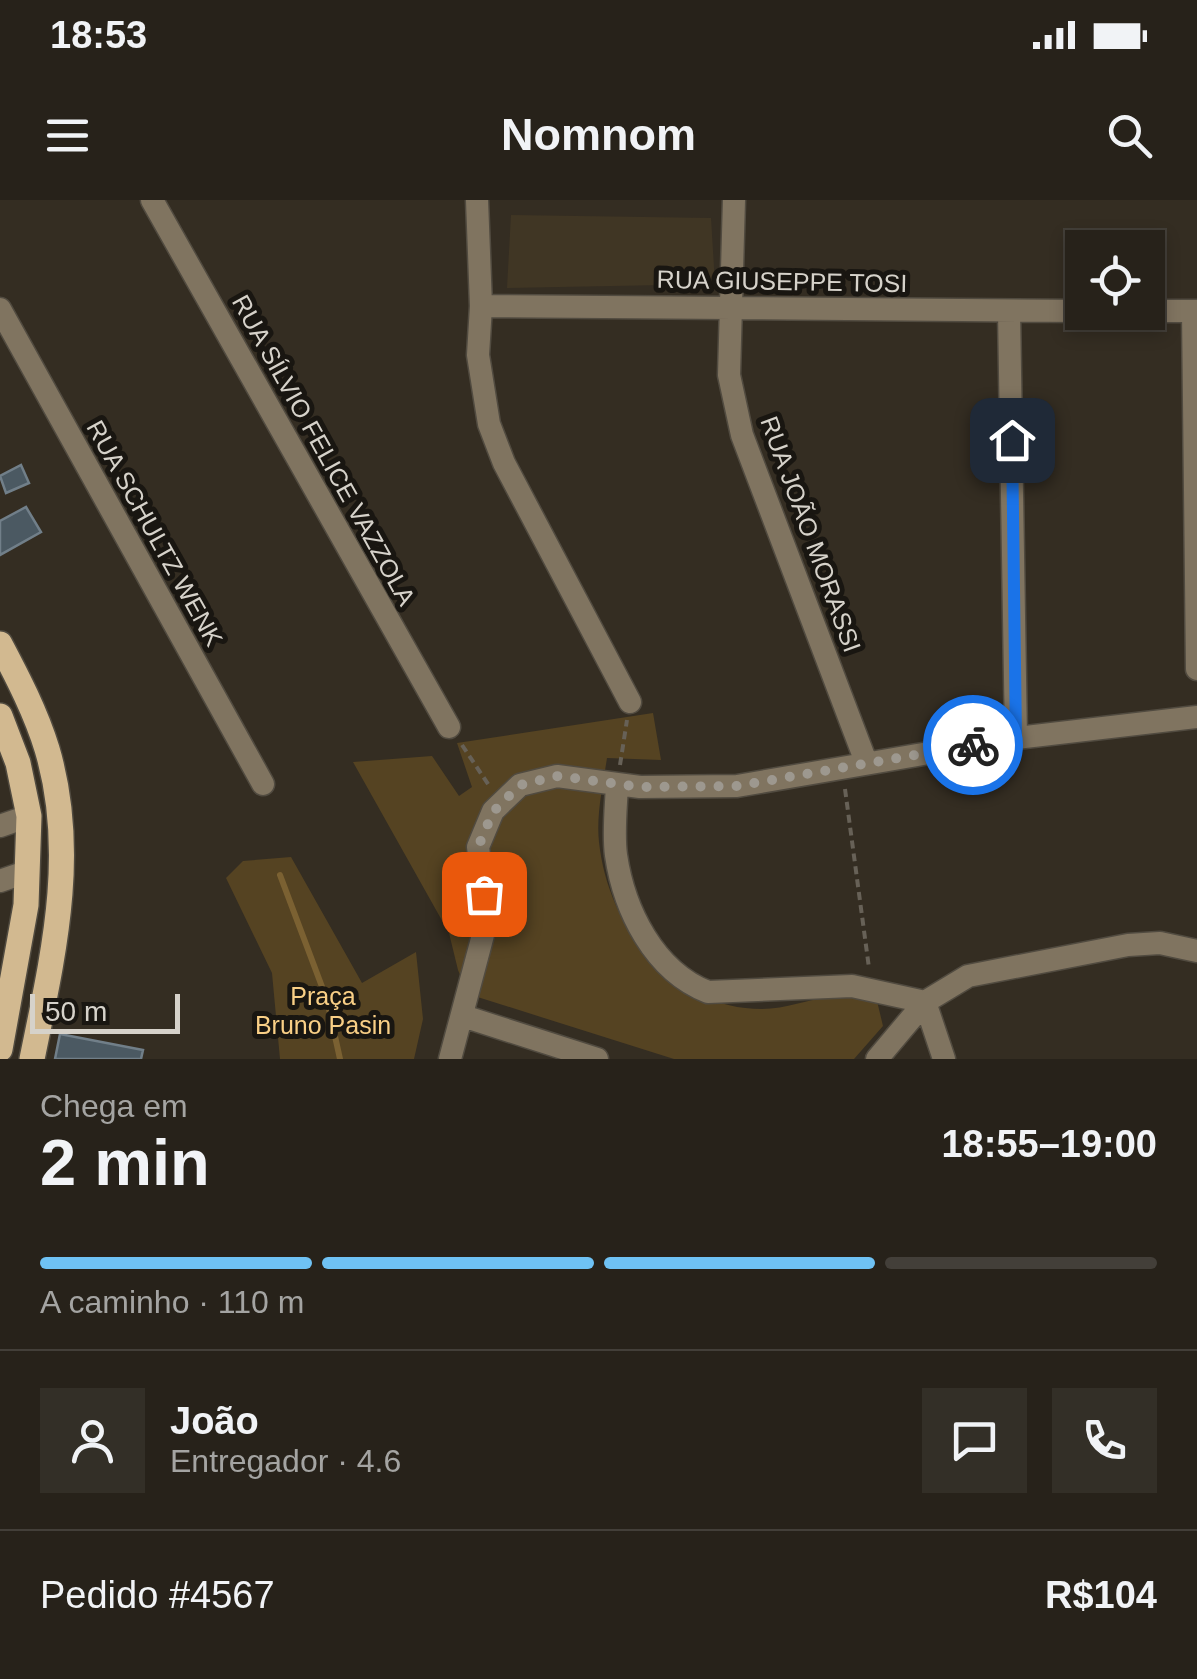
<!DOCTYPE html>
<html lang="pt">
<meta charset="utf-8">
<style>
body{margin:0;font-family:Arial,sans-serif;background:#332f27;color:#f1f3f6;height:100vh;display:flex;flex-direction:column;font-size:38px;white-space:nowrap}
*{box-sizing:border-box;margin:0}
p{font-size:32px;color:#a4a4a2}
.icon{flex:none;width:55px;height:55px;fill:none;stroke:currentColor;stroke-width:2;stroke-linecap:round;stroke-linejoin:round}
.map{position:relative;height:859px;overflow:hidden}
.panel{display:flex;flex-direction:column;background:#27221a;flex:1}
.panel>*{flex:none}
.controls{position:absolute;left:1065px;top:30px;display:grid;gap:20px}
.controls a{display:grid;place-items:center;width:100px;height:100px;border-radius:0px;background:#27221a;box-shadow:0 5px 15px #0003,0 0 0 2px #433f39;font-size:50px}
.scale{position:absolute;left:30px;bottom:25px;width:150px;box-sizing:border-box;padding-left:10px;border:5px solid #d6d2ca;border-top:0;font-size:28px;line-height:35px;white-space:nowrap;color:#d6d2ca;-webkit-text-stroke:8px #191611;paint-order:stroke}
.pin{position:absolute;display:grid;place-items:center;width:85px;height:85px;color:#fff;margin:-42px;border-radius:20px;box-shadow:0 5px 15px #0006}
.courier{position:absolute;display:grid;place-items:center;width:100px;height:100px;margin:-50px;border:8px solid #1a73e8;border-radius:50%;background:#fff;color:#222;box-shadow:0 2px 12px #0007}
.headline em{font-style:normal;font-weight:700}
.headline div{display:flex;flex-direction:column-reverse}
.headline{display:flex;align-items:center;justify-content:space-between;height:170px;padding:0 40px}
h1{font-size:65px;font-weight:700;line-height:75px}
.bar{display:grid;grid-template-columns:repeat(4,1fr);gap:15px 10px;align-content:center;height:120px;padding:0 40px}
.bar i{height:12px;border-radius:8px;background:#433f39}
.bar .active{background:#6fc2f4}
.bar p{grid-column:span 4}
.line{display:flex;align-items:center;gap:25px;padding:0 40px;border-top:2px solid #433f39}
.line div{flex:1}
.round{display:grid;place-items:center;flex:none;width:105px;height:105px;border-radius:0px;background:#332f27}
.status{display:flex;justify-content:space-between;align-items:center;height:70px;padding:0 50px;background:#27221a;direction:ltr}
.status svg{height:28px;fill:currentColor}
header{display:flex;justify-content:space-between;align-items:center;height:130px;padding:0 40px;background:#27221a;font-size:45px;font-weight:700}
.map>svg:first-child{display:block}
.built{fill:#403624}
.green{fill:#554322}
.lines{fill:none;stroke-linecap:round;stroke-linejoin:round}
.stream{stroke:#7b6132;stroke-width:6}
.building{fill:#4b5962;stroke:#717f89;stroke-width:2.5}
.minor-casing{stroke:#514b40;stroke-width:25}
.major-casing{stroke:#514b40;stroke-width:28}
.path{stroke:#676157;stroke-width:4;stroke-dasharray:8 5;stroke-linecap:butt}
.minor{stroke:#807460;stroke-width:22}
.major{stroke:#d2b990;stroke-width:25}
.done{stroke:#9d988f;stroke-width:10;stroke-dasharray:0 18}
.route{stroke:#1a73e8;stroke-width:12}
.labels{text-anchor:middle;stroke-width:10;stroke-linejoin:round;paint-order:stroke}
.street-label{font-size:25px;fill:#d6d2ca;stroke:#191611}
.park-label{font-size:25px;fill:#f9cf86;stroke:#191611}
</style>
<div class="status"><b>18:53</b><svg viewBox="0 0 49 12"><path d="M0 12V9h3v3zM5 12V6h3v6zM10 12V3h3v9zM15 12V0h3v12zM26 1h20v11H26zM47 4h2v5h-2z"/></svg></div>
<header><svg class="icon" aria-label="menu" viewBox="0 0 24 24"><path d="M4 6h16M4 12h16M4 18h16"/></svg>Nomnom<svg class="icon" aria-label="search" viewBox="0 0 24 24"><circle cx="10" cy="10" r="6"/><path d="M15 15l6 6"/></svg></header>
<div class="map">
<svg width="1197" height="859" viewBox="0 0 1197 859">
<rect width="100%" height="100%" fill="#342d22"/>
<!-- built -->
<path class="built" d="M511,15L711,18L715,84L507,88Z"/>
<!-- green -->
<path class="green" d="M653,513L661,560L607,558C603,585 596,615 599,642C608,728 672,809 762,809C786,809 808,799 831,797C847,795 862,798 877,801L883,826L854,859H674L468,794L458,770L449,733L353,562L432,556L459,596L472,587L457,543Z
M291,657L362,783L416,752L423,819L414,859H280L272,773L226,678L243,661Z"/>
<g class="lines">
<!-- stream -->
<path class="stream" d="M280,675L327,800L340,859"/>
</g>
<!-- building -->
<path class="building" d="M21,265L29,283L6,293L0,276Z
M26,307L41,332L0,355V321Z
M60,834L143,850L141,859H55Z"/>
<g class="lines">
<defs>
<path id="minor" d="M152,0L449,527
M477,0L481,106L478,155L489,224L504,263L630,502
M734,0L729,175L742,235L866,562
M481,106L1082,111
M0,109L263,584
M1009,111L1016,538
M1148,111H1197
M1193,111L1197,469
M617,585C616,607 613,633 616,655C624,710 654,771 708,792L852,786L925,802
M0,626L29,616
M0,681L26,672
M925,802L944,859
M463,816L597,859
M450,859L483,735L484,694L478,647L493,611L520,585L557,576L640,587L737,586L1016,538L1197,517
M877,859L925,802L968,776L1128,745L1160,743L1197,751"/>
<path id="major" d="M0,444C18,478 36,513 47,549C78,653 53,756 32,859
M0,516L18,563L29,616L26,705L0,849"/>
</defs>
<!-- minor casing -->
<use href="#minor" class="minor-casing"/>
<!-- major casing -->
<use href="#major" class="major-casing"/>
<!-- path -->
<path class="path" d="M462,545L490,587
M620,565L627,520
M845,589L869,768"/>
<!-- minor -->
<use href="#minor" class="minor"/>
<!-- major -->
<use href="#major" class="major"/>
</g>
<g class="lines">
<!-- done -->
<path class="done" d="M484,694L478,647L493,612L520,585L558,576L640,587L737,586L973,545"/>
<!-- route -->
<path class="route" d="M973,545L1016,538L1012,240"/>
</g>
<g class="labels">
<!-- street labels -->
<g class="street-label">
<text transform="translate(782 81) rotate(1)" y="9">RUA GIUSEPPE TOSI</text>
<text transform="translate(324 250) rotate(61)" y="9">RUA SÍLVIO FELICE VAZZOLA</text>
<text transform="translate(155 333) rotate(61)" y="9">RUA SCHULTZ WENK</text>
<text transform="translate(811 334) rotate(70)" y="9">RUA JOÃO MORASSI</text>
</g>
<!-- park labels -->
<g class="park-label">
<text x="323" y="805">Praça<tspan x="323" dy="29">Bruno Pasin</tspan></text>
</g>
</g>
</svg>
<div class="controls">
<a><svg class="icon" aria-label="locate" viewBox="0 0 24 24"><circle cx="12" cy="12" r="6"/><path d="M12 2v4M12 18v4M2 12h4M18 12h4"/></svg></a>
</div>
<div class="scale">50 m</div>
<div class="pin" style="left:484px;top:694px;background:#ea580c"><svg class="icon" aria-label="bag" viewBox="0 0 24 24"><path d="M5 8h14l-1 12H6zM9 8a3 3 0 0 1 6 0"/></svg></div>
<div class="pin" style="left:1012px;top:240px;background:#1f2937"><svg class="icon" aria-label="home" viewBox="0 0 24 24"><path d="M3 11l9-7 9 7M6 9v11h12V9"/></svg></div>
<div class="courier" style="left:973px;top:545px"><svg class="icon" aria-label="bike" viewBox="0 0 24 24"><circle cx="6" cy="16" r="4"/><circle cx="18" cy="16" r="4"/><path d="M6 16l4-8h5l3 8M10 8l3 8H6M13 5h3"/></svg></div>
</div>
<section class="panel">
<div class="headline"><div><h1>2 min</h1><p>Chega em</p></div><em>18:55–19:00</em></div>
<div class="bar"><i class="active"></i><i class="active"></i><i class="active"></i><i></i><p>A caminho · 110 m</p></div>
<div class="line" style="height:180px"><a class="round"><svg class="icon" aria-label="person" viewBox="0 0 24 24"><circle cx="12" cy="8" r="4"/><path d="M4 21q1-7 8-7t8 7"/></svg></a><div><b>João</b><p>Entregador · 4.6</p></div><a class="round"><svg class="icon" aria-label="chat" viewBox="0 0 24 24"><path d="M4 5h16v11H9l-5 4z"/></svg></a><a class="round"><svg class="icon" aria-label="phone" viewBox="0 0 24 24"><path d="M5 4h4l2 5-3 2q2 4 5 5l2-3 5 2v4C11 20 4 13 5 4z"/></svg></a></div>
<div class="line" style="height:130px"><div>Pedido #4567</div><b>R$104</b></div>
</section>
